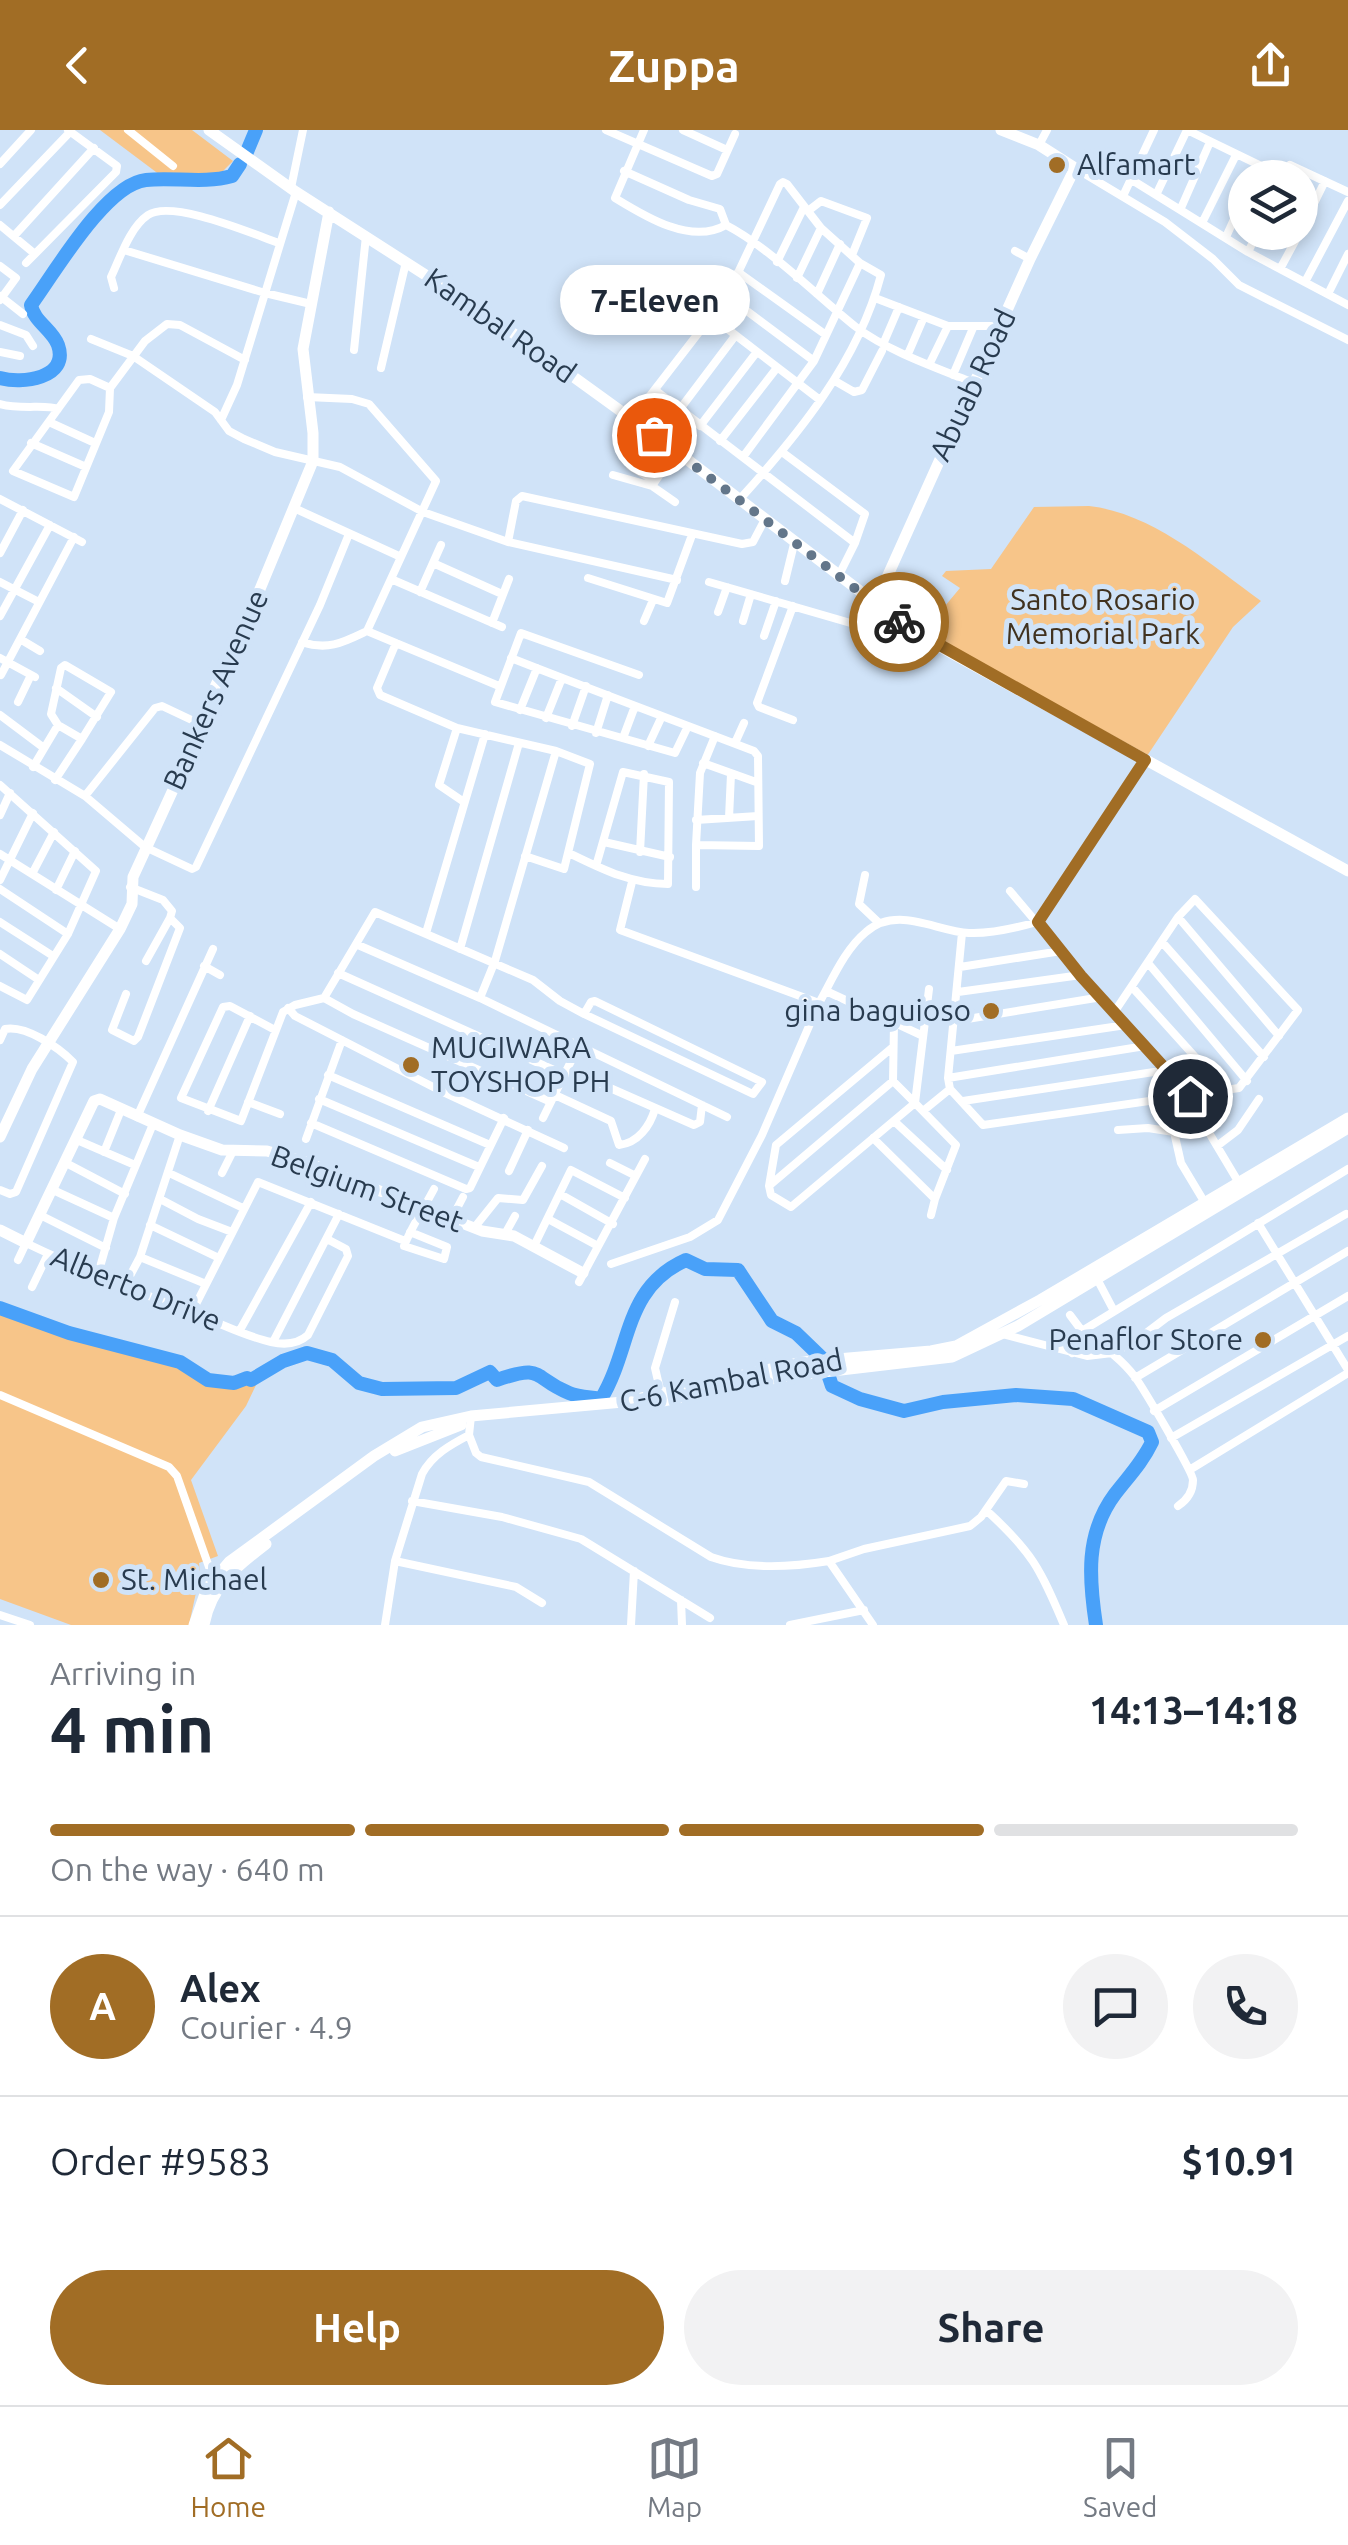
<!DOCTYPE html>
<meta charset="utf-8">
<style>
body{margin:0;font-family:Ubuntu,sans-serif;background:#f2f2f3;color:#1f2937;height:100vh;display:flex;flex-direction:column;font-size:38px;white-space:nowrap}
*{box-sizing:border-box;margin:0}
p{font-size:32px;color:#747a83}
.icon{flex:none;width:55px;height:55px;fill:none;stroke:currentColor;stroke-width:2;stroke-linecap:round;stroke-linejoin:round}
.map{position:relative;height:1495px;overflow:hidden}
.drawer{display:flex;flex-direction:column;background:#fff;flex:1}
.drawer>*{flex:none}
.fabs{position:absolute;left:1228px;top:30px;display:grid;gap:20px}
.fabs a{display:grid;place-items:center;width:90px;height:90px;border-radius:50%;background:#fff;box-shadow:0 5px 15px #0003;font-size:50px}
.pin{position:absolute;display:grid;place-items:center;width:85px;height:85px;color:#fff;margin:-42px;border:5px solid #fff;border-radius:50%;box-shadow:0 2px 10px #0007}
.courier{position:absolute;display:grid;place-items:center;width:100px;height:100px;margin:-50px;border:8px solid #a16d25;border-radius:50%;background:#fff;color:#222;box-shadow:0 2px 12px #0007}
.bubble{position:absolute;height:70px;border-radius:35px;background:#fff;box-shadow:0 5px 15px #0003;font-size:32px;font-weight:600;line-height:70px;text-align:center}
.headline em{font-style:normal;font-weight:600}
.headline div{display:flex;flex-direction:column-reverse}
.headline{display:flex;align-items:center;justify-content:space-between;height:170px;padding:0 50px}
h1{font-size:65px;font-weight:600;line-height:75px}
.bar{display:grid;grid-template-columns:repeat(4,1fr);gap:15px 10px;align-content:center;height:120px;padding:0 50px}
.bar i{height:12px;border-radius:8px;background:#e0e1e3}
.bar .selected{background:#a16d25}
.bar p{grid-column:span 4}
.line{display:flex;align-items:center;gap:25px;padding:0 50px;border-top:2px solid #e0e1e3}
.line div{flex:1}
.round{display:grid;place-items:center;flex:none;width:105px;height:105px;border-radius:52px;background:#f2f2f3}
.button{display:flex;gap:20px;margin-top:auto;padding:20px 50px}
.button a{flex:1;height:115px;border-radius:60px;background:#a16d25;color:#fff;font-size:40px;font-weight:600;line-height:115px;text-align:center}
.button a+a{background:#f2f2f3;color:#1f2937}
header{display:flex;justify-content:space-between;align-items:center;height:130px;padding:0 50px;background:#a16d25;color:#fff;font-size:45px;font-weight:600}
.tabs{display:flex;justify-content:space-around;align-items:center;height:140px;border-top:2px solid #e0e1e3;background:#fff;font-size:28px;color:#747a83}
.tabs a{display:grid;justify-items:center;gap:5px}
.tabs .selected{color:#a16d25}
.map>svg:first-child{display:block}
.green{fill:#f7c589}
.lines{fill:none;stroke-linecap:round;stroke-linejoin:round}
.river{stroke:#49a1f9;stroke-width:14}
.street{stroke:#fff;stroke-width:8}
.secondary{stroke:#fff;stroke-width:11}
.done{stroke:#63768a;stroke-width:10;stroke-dasharray:0 18}
.route{stroke:#a16d25;stroke-width:12}
.poi-dot{fill:#a16d25;stroke:#d0e3f8;stroke-width:4}
.labels{text-anchor:middle;stroke-width:10;stroke-linejoin:round;paint-order:stroke}
.poi-label{font-size:30px;fill:#283b4f;stroke:#d0e3f8;text-anchor:start}
.street-label{font-size:30px;fill:#283b4f;stroke:#d0e3f8}
.park-label{font-size:30px;fill:#41321f;stroke:#d0e3f8}
</style>
<header><svg class="icon" aria-label="back" viewBox="0 0 24 24"><path d="M15 5l-7 7 7 7"/></svg>Zuppa<svg class="icon" aria-label="share" viewBox="0 0 24 24"><path d="M12 15V3M7 8l5-5 5 5M5 13v7h14v-7"/></svg></header>
<div class="map">
<svg width="1348" height="1495" viewBox="0 0 1348 1495">
<rect width="100%" height="100%" fill="#d0e3f8"/>
<!-- green -->
<path class="green" d="M100,0H192L233,31L218,46L160,45Z
M1089,376C1153,383 1211,435 1261,471L1233,497L1145,629L920,506L960,458L942,446L946,441L991,439L1034,377Z
M0,1178L69,1203L180,1232L208,1250L234,1253L247,1248L257,1253L246,1276L191,1350L218,1426L199,1433L200,1444L189,1495H71L0,1469Z"/>
<g class="lines">
<!-- river -->
<path class="river" d="M246,24L256,0
M0,248C21,254 70,249 58,215C52,199 34,192 31,175C55,142 106,54 146,50C174,47 204,54 232,46L240,34
M0,1178L69,1203L180,1232L208,1250L234,1253L247,1248L251,1250L283,1231L307,1223L332,1230L359,1253L382,1259L456,1258L490,1242L497,1250C545,1233 532,1248 569,1263C579,1267 590,1267 601,1269C632,1218 623,1158 686,1130L705,1139L738,1140L772,1191L796,1203L823,1229L832,1256L860,1269L904,1281L943,1272L1016,1265L1073,1269L1148,1302L1152,1312C1142,1333 1128,1347 1115,1364C1085,1404 1089,1449 1096,1495"/>
<!-- street -->
<path class="street" d="M128,0L173,36
M606,0L712,46L717,44L735,4
M644,0L615,68C646,87 691,115 726,95
M683,0L727,20
M1187,0L1284,47
M1039,15L1047,0
M0,34L31,0
M1290,35L1348,62
M1075,38L1165,92L1213,129L1239,155L1348,210
M624,41L689,70L720,79L726,95
M1132,50L1248,122L1348,175
M291,58L303,0
M1157,63L1187,0
M1123,66L1154,0
M0,75L70,2
M1181,78L1210,12
M808,81L821,71L867,88L852,125
M1203,91L1236,25
M0,95L35,124
M726,95C770,118 816,165 856,197C886,220 934,237 969,251
M1300,102L1325,51
M14,106L94,18
M1226,107L1245,65
M124,120L265,163L311,174
M1015,121L1030,129
M1248,122L1258,102
M777,132L804,77
M26,133L116,42L117,36L68,0
M0,136L16,148L0,170
M1280,139L1300,102
M738,142L826,205
M797,148L821,98
M1305,152L1348,71
M114,158L111,147C120,128 130,97 148,85C172,69 253,104 279,113
M688,159L716,182
M817,164L840,114
M1328,164L1348,124
M0,166L23,184
M727,166L814,231
M875,168L948,196H991
M712,187L820,270
M0,195L26,205L33,216
M91,209L133,226L215,282L229,301L244,309L275,322L340,337L423,382L508,412L677,450
M884,212L899,177
M354,220L366,106
M0,222L20,226
M908,224L924,187
M929,235L948,196
M381,238L406,132
M953,245L973,198
M835,251L854,262L862,260L882,221
M110,258L90,249L79,250L13,341L74,367L109,282L110,258L145,211L167,194L180,195L245,230
M655,260L855,413
M0,274C20,280 47,274 58,279
M680,279L735,206
M632,289L727,166L780,54L783,52L787,54L821,98L860,133L881,145C858,232 798,305 739,370
M221,290L237,255L296,62
M49,292L95,313
M700,296L756,223
M720,311L776,239
M31,313L86,337
M782,322L865,384L855,413L838,447
M743,327L814,231L860,133
M630,336L655,351
M613,345L652,356
M0,369L82,412
M675,372L652,356L676,321
M294,378L401,427
M508,412L516,371L522,366L742,414L753,412L764,391
M0,423L23,380
M433,433L502,464
M588,448L667,473L692,405
M391,449L502,497
M785,451L794,414
M0,452L39,472
M709,452L854,494L870,471
M420,462L441,415
M718,482L727,457
M0,486L50,395
M644,491L653,470
M743,491L751,464
M492,493L509,449
M367,501L499,556
M764,506L776,471
M20,509L40,521
M302,512C328,521 344,512 367,501L436,351L369,274L352,269L307,267
M396,513L377,558L380,565L457,598L556,621L590,634L564,739L525,726
M0,528L35,547
M511,528C592,560 673,590 754,621L758,626L759,716L696,715L700,643L715,606
M65,535L111,562L82,609L58,595L51,584L61,538Z
M1,545L74,407
M639,545L521,503L495,572L675,623L688,596
M56,558L97,587
M18,572L31,545
M520,580L537,538
M0,585L44,618
M546,588L562,548
M793,590L759,577L757,573L793,476
M572,596L586,556
M457,598L439,655L464,672
M596,603L608,565
M623,608L635,576
M735,613L744,593
M0,615L85,666L145,717L192,739L196,737L320,475L349,404
M648,616L662,586
M703,633L756,652
M33,637L58,595
M55,650L82,609
M0,655L96,741L68,804L27,870L0,856
M85,666L155,578L162,576L198,593
M0,685L10,663
M729,688L731,644
M696,690L758,686
M604,712L670,727
M696,715V757
M640,722L644,644
M569,723C602,739 631,754 668,754L669,652L623,642L596,736
M0,724L120,799
M32,744L54,702
M865,745L859,774L879,793
M0,750L33,683
M632,752L620,800L819,873C832,850 845,819 866,802C897,775 935,801 969,803C992,804 1016,798 1037,792L1145,630
M0,759L68,804
M56,760L75,721
M1010,761L1081,845L1191,966
M1178,787L1279,906
M0,792L53,826
M426,803L485,604
M962,803L948,948L950,959L983,995L1239,958L1298,880L1195,769L1178,787L1115,881
M1162,812L1264,927
M358,815L480,868L727,987
M460,819L519,613
M0,824L39,850
M146,831L170,788
M1148,833L1247,951
M204,836L220,845
M960,837L1061,821
M338,843L565,945
M1132,857L1225,960
M826,861L921,905
M958,862L1081,845
M126,864L112,900L134,911L138,907L180,798L170,788L172,781L163,770L130,757
M324,868L353,884L551,972
M480,868L495,831L556,621
M288,878L295,886L441,961L564,1018
M955,891L1102,867
M275,900L230,876L223,877L181,968L241,991L283,882L295,875L324,868L375,782L533,850L560,871L584,884L753,964L762,952L595,871L591,872L584,884
M0,910L5,899C26,895 58,917 73,932L16,1062L10,1064L0,1060
M893,917L776,1015L769,1056L771,1065L791,1077L915,973L893,951L894,893
M951,921L1126,895
M567,939L694,995L700,992L702,975
M328,945L490,1015
M948,948L1145,916
M555,965L611,991L619,1015C638,1013 650,996 655,979
M319,969L479,1037
M963,971L1167,940
M248,972L280,984
M208,981L250,886
M923,981L950,959
M137,987L213,819
M543,988L578,917
M894,991L947,1040
M311,993L466,1059L470,1058L504,988
M1118,1000L1148,998L1174,1002L1181,1033L1205,1073
M1174,1002L1205,996L1239,1053
M873,1008L935,1069L956,1015L915,973L929,859
M306,1009L342,910
M77,1010L135,1035
M1217,1016L1238,1000L1259,969
M104,1022L121,980
M66,1033L125,1064
M610,1033L636,1046
M509,1041L528,1000
M169,1043L243,1078
M222,1043L232,1023
M770,1055L893,951
M53,1060L114,1088
M560,1064L613,1094
M160,1069L198,1089L232,1102
M40,1085L106,1118
M931,1085L935,1069
M452,1088L463,1067
M548,1089L598,1116
M1258,1093L1348,1240
M150,1095L219,1128
M474,1098L498,1068L523,1070L542,1036
M410,1102L447,1117L444,1129L404,1116C412,1096 424,1078 434,1059
M505,1104L515,1086
M534,1116L571,1040L625,1068
M140,1127L206,1154
M18,1130L26,1113C82,1140 140,1163 198,1185C222,1194 247,1207 271,1212C284,1215 298,1214 308,1205L348,1126L346,1119L327,1109
M611,1134L690,1107L718,1090L762,1005L819,873
M98,1144L114,1088L153,994
M1095,1145L1114,1181
M579,1152L645,1029
M32,1157L48,1124
M124,1157L140,1127L180,1005
M192,1182L258,1052L405,1111
M1070,1185L1082,1201L1072,1223
M240,1200L311,1072
M1002,1204L1087,1226L1112,1223L1133,1213L1166,1188L1346,1084
M273,1212L339,1084
M1135,1248L1348,1121
M0,1265L169,1337L177,1346L215,1454
M662,1268L655,1238L675,1172
M1154,1281L1348,1166
M469,1305L476,1323L481,1327L589,1352L711,1427C747,1440 792,1437 829,1431L873,1495
M1171,1308L1348,1206
M1191,1339L1348,1243
M412,1371L502,1387L581,1409L710,1488
M1178,1376C1187,1370 1193,1361 1193,1350C1193,1342 1143,1258 1135,1247C1121,1228 1101,1215 1082,1201L1348,1039
M986,1380C1032,1422 1040,1438 1064,1495
M395,1431L516,1457L542,1473
M829,1431L864,1419L970,1396L981,1387L1006,1351L1024,1354
M681,1470L682,1495
M0,1485L30,1495
M385,1495L395,1431L422,1344C432,1325 450,1315 469,1305L471,1286
M631,1495L634,1441
M790,1495L864,1480"/>
<!-- secondary -->
<path class="secondary" d="M209,0L296,62L488,185L676,321L915,503L1348,741
M875,474L1030,129L1075,38L1039,15L1001,0
M0,1007L32,939L120,799L132,774L133,747L178,649L198,593L253,476L313,331V303L303,219L329,82
M0,1100L26,1113L94,971L100,969L180,1005L222,1020L267,1021L306,1032L482,1101L514,1106L583,1143
M658,1272L781,1247L952,1227L1018,1196L1348,998
M395,1321L461,1295
M194,1495L207,1458L229,1432L374,1326L422,1297L471,1286L623,1272L802,1232L931,1221L956,1216L1040,1170L1348,988
M204,1495C211,1456 236,1437 266,1414"/>
</g>
<g class="lines">
<!-- done -->
<path class="done" d="M654,305L899,492"/>
<!-- route -->
<path class="route" d="M899,492L1145,630L1038,792L1081,846L1190,966"/>
</g>
<!-- markers -->
<g class="poi-dot">
<circle cx="1057" cy="35" r="10"/>
<circle cx="991" cy="881" r="10"/>
<circle cx="411" cy="935" r="10"/>
<circle cx="1263" cy="1210" r="10"/>
<circle cx="101" cy="1450" r="10"/>
</g>
<g class="labels">
<!-- poi labels -->
<g class="poi-label">
<text x="1077" y="45">Alfamart</text>
<text x="971" y="891" text-anchor="end">gina baguioso</text>
<text x="431" y="928">MUGIWARA<tspan x="431" dy="34">TOYSHOP PH</tspan></text>
<text x="1243" y="1220" text-anchor="end">Penaflor Store</text>
<text x="121" y="1460">St. Michael</text>
</g>
<!-- street labels -->
<g class="street-label">
<text transform="translate(500 196) rotate(35)" y="10">Kambal Road</text>
<text transform="translate(973 255) rotate(-65)" y="10">Abuab Road</text>
<text transform="translate(216 560) rotate(-66)" y="10">Bankers Avenue</text>
<text transform="translate(367 1059) rotate(20)" y="10">Belgium Street</text>
<text transform="translate(136 1159) rotate(22)" y="10">Alberto Drive</text>
<text transform="translate(731 1251) rotate(-11)" y="10">C-6 Kambal Road</text>
</g>
<!-- park labels -->
<g class="park-label">
<text x="1103" y="480">Santo Rosario<tspan x="1103" dy="34">Memorial Park</tspan></text>
</g>
</g>
</svg>
<div class="fabs">
<a><svg class="icon" aria-label="layers" viewBox="0 0 24 24"><path d="M12 4l9 5-9 5-9-5zM3 14l9 5 9-5"/></svg></a>
</div>
<div class="pin" style="left:654px;top:305px;background:#ea580c"><svg class="icon" aria-label="bag" viewBox="0 0 24 24"><path d="M5 8h14l-1 12H6zM9 8a3 3 0 0 1 6 0"/></svg></div>
<div class="pin" style="left:1190px;top:966px;background:#1f2937"><svg class="icon" aria-label="home" viewBox="0 0 24 24"><path d="M3 11l9-7 9 7M6 9v11h12V9"/></svg></div>
<div class="courier" style="left:899px;top:492px"><svg class="icon" aria-label="bike" viewBox="0 0 24 24"><circle cx="6" cy="16" r="4"/><circle cx="18" cy="16" r="4"/><path d="M6 16l4-8h5l3 8M10 8l3 8H6M13 5h3"/></svg></div>
<div class="bubble" style="left:560px;top:135px;width:190px">7-Eleven</div>
</div>
<section class="drawer">
<div class="headline"><div><h1>4 min</h1><p>Arriving in</p></div><em>14:13–14:18</em></div>
<div class="bar"><i class="selected"></i><i class="selected"></i><i class="selected"></i><i></i><p>On the way · 640 m</p></div>
<div class="line" style="height:180px"><b class="round" style="background:#a16d25;color:#fff">A</b><div><b>Alex</b><p>Courier · 4.9</p></div><a class="round"><svg class="icon" aria-label="chat" viewBox="0 0 24 24"><path d="M4 5h16v11H9l-5 4z"/></svg></a><a class="round"><svg class="icon" aria-label="phone" viewBox="0 0 24 24"><path d="M5 4h4l2 5-3 2q2 4 5 5l2-3 5 2v4C11 20 4 13 5 4z"/></svg></a></div>
<div class="line" style="height:130px"><div>Order #9583</div><b>$10.91</b></div>
<div class="button"><a>Help</a><a>Share</a></div>
</section>
<nav class="tabs">
<a class="selected"><svg class="icon" aria-label="home" viewBox="0 0 24 24"><path d="M3 11l9-7 9 7M6 9v11h12V9"/></svg>Home</a>
<a><svg class="icon" aria-label="map" viewBox="0 0 24 24"><path d="M3 6l6-2 6 2 6-2v14l-6 2-6-2-6 2zM9 4v14M15 6v14"/></svg>Map</a>
<a><svg class="icon" aria-label="saved" viewBox="0 0 24 24"><path d="M7 4h10v16l-5-4-5 4z"/></svg>Saved</a>
</nav>
